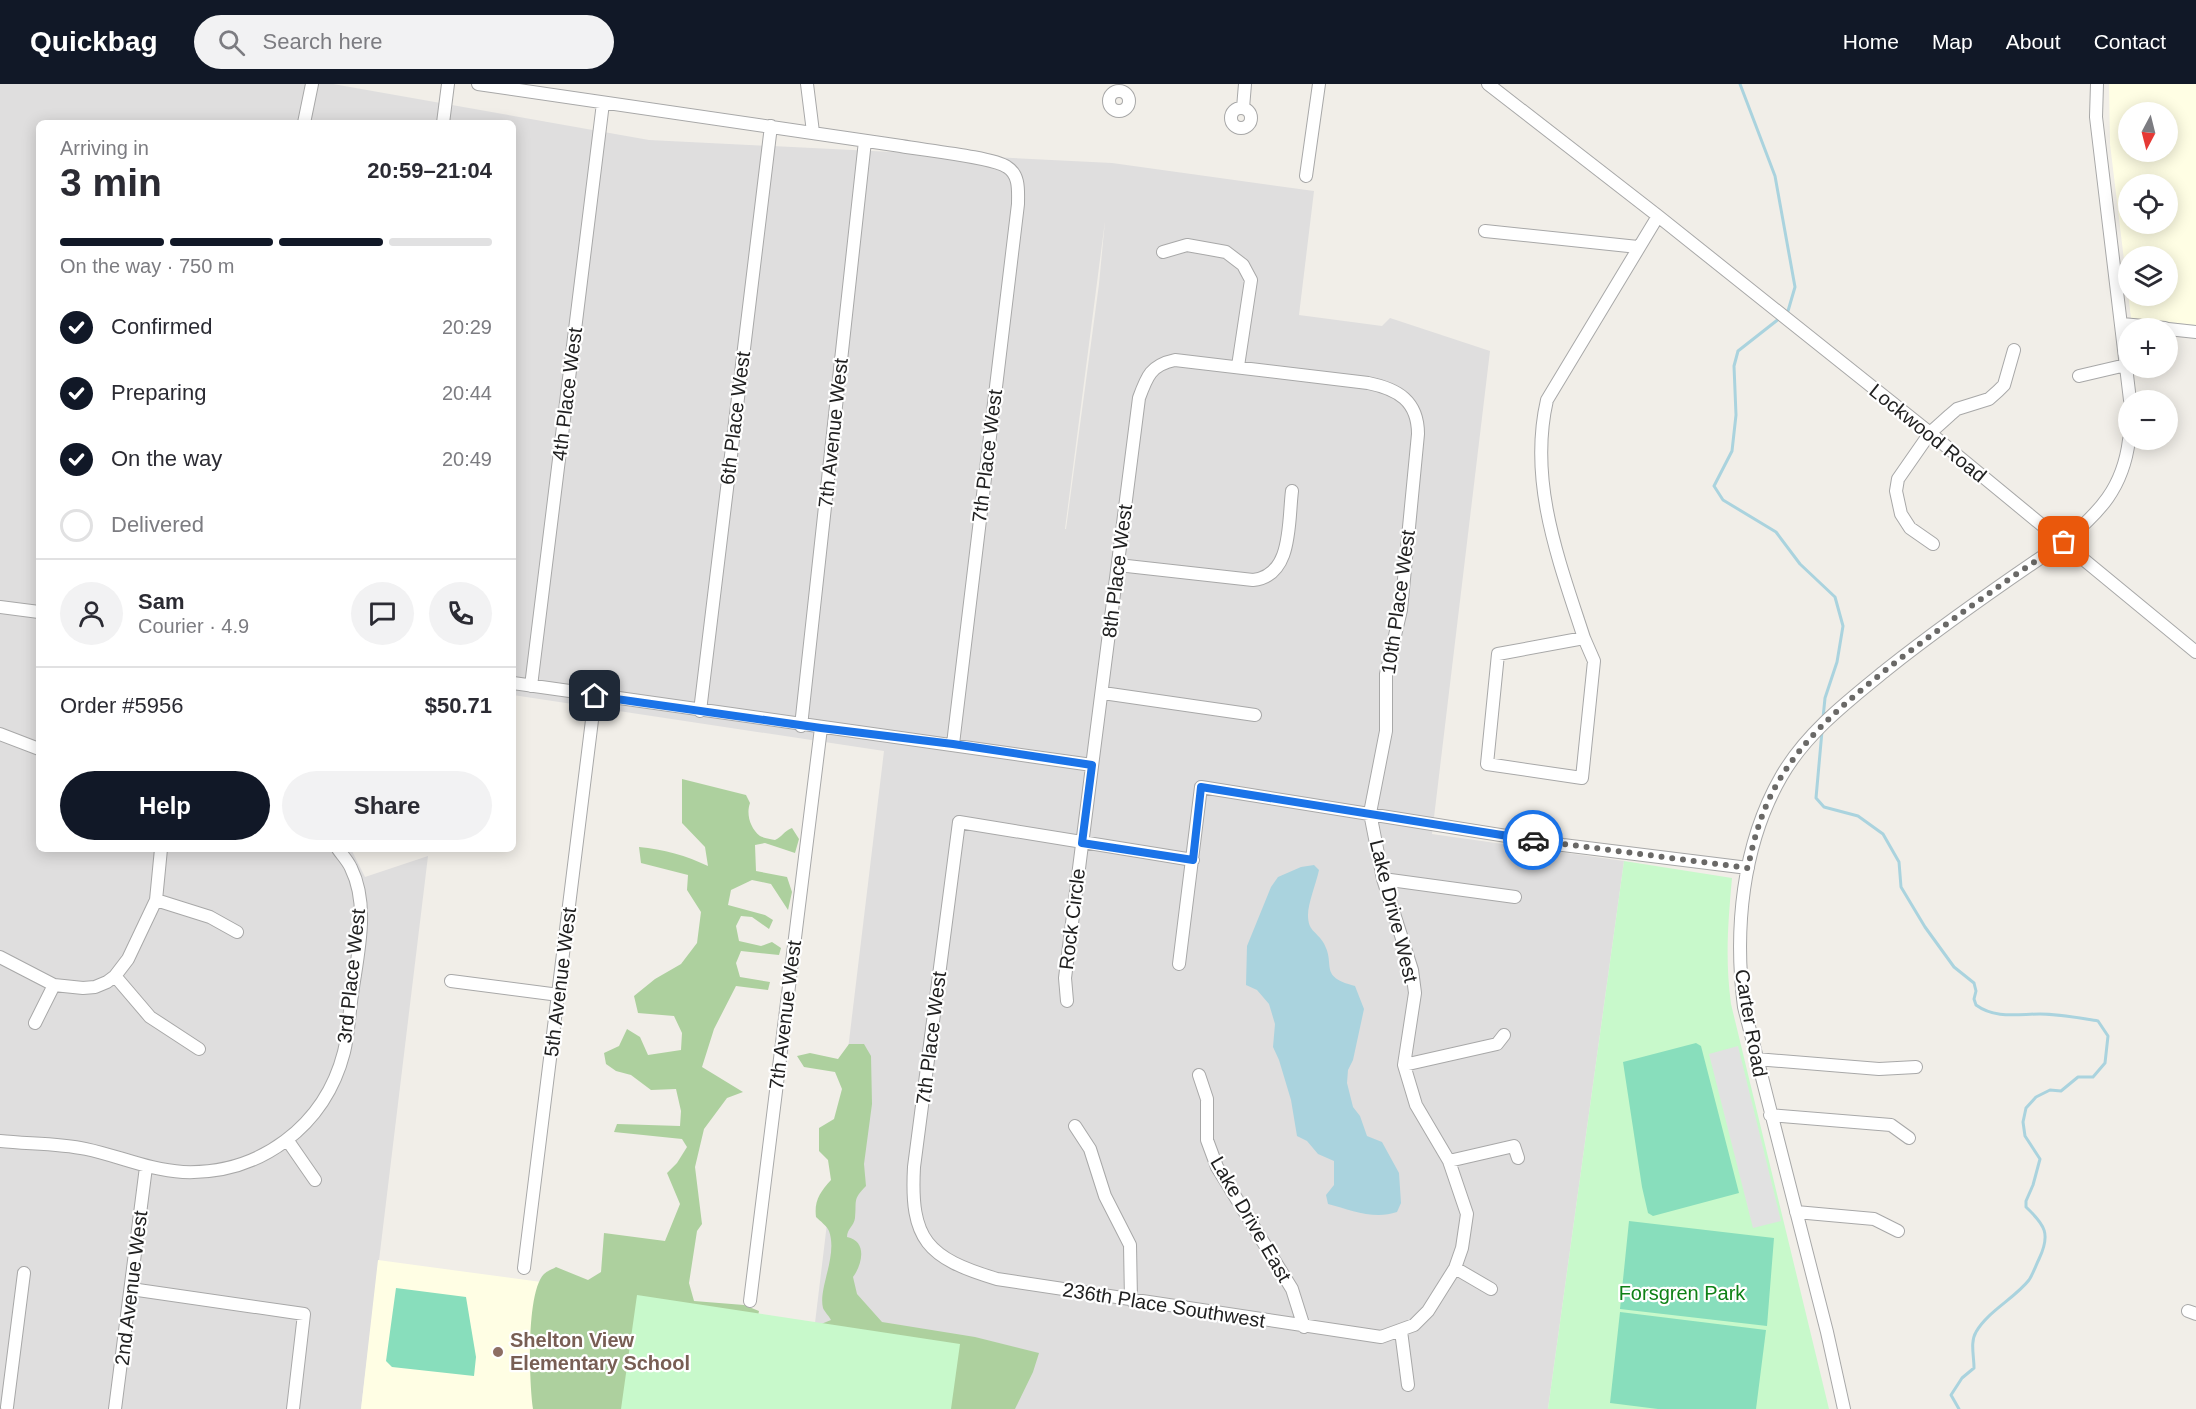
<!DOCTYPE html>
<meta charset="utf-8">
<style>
body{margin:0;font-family:Arial,sans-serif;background:#f2f2f3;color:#2b2b33;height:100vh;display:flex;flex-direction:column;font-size:22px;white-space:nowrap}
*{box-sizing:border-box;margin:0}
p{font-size:20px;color:#7c7c81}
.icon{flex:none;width:33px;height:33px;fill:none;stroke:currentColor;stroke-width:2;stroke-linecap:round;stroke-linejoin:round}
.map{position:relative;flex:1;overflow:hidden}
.side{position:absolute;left:36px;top:36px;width:480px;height:732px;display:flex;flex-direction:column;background:#fff;border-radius:9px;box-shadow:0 3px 15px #0003}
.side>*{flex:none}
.needle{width:39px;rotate:187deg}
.fabs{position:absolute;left:2118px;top:18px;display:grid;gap:12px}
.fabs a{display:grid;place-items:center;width:60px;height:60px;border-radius:50%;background:#fff;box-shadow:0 3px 15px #0003;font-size:30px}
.pin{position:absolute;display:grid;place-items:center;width:51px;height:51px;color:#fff;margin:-26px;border-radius:12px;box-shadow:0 3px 9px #0006}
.courier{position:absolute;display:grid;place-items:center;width:60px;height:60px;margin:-30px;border:4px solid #1a73e8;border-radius:50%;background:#fff;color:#222;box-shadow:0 2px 8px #0007}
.headline em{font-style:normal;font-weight:800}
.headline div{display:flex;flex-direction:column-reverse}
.headline{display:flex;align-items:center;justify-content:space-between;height:102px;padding:0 24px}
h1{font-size:39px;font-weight:800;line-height:45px}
.bar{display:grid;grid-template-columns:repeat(4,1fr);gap:9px 6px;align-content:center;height:72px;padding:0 24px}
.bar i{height:8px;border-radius:4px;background:#e1e1e2}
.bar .on{background:#111827}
.bar p{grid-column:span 4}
.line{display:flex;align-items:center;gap:15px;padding:0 24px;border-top:2px solid #e1e1e2}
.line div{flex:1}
.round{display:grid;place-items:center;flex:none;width:63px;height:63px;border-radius:32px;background:#f2f2f3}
ol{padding:0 24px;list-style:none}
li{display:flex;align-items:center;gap:18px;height:66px}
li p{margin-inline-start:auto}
li .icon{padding:6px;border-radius:50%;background:#111827;color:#fff;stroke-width:4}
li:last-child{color:#7c7c81}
li i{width:33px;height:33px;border:3px solid #e1e1e2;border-radius:50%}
.button{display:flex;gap:12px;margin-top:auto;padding:12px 24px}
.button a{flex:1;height:69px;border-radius:36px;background:#111827;color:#fff;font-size:24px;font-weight:800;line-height:69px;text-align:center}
.button a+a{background:#f2f2f3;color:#2b2b33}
header{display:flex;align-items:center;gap:36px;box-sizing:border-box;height:84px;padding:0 30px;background:#111827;color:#fff}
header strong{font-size:28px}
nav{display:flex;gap:33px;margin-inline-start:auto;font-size:21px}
.search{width:420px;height:54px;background:#f2f2f3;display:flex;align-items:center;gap:15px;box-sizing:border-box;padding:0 21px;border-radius:33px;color:#7c7c81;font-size:22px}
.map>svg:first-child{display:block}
.residential{fill:#dfdede;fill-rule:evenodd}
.education{fill:#fffee4;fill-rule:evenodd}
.forest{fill:#add09e}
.park{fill:#c8f9cb}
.pitch{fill:#88debc}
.parking{fill:#e1e1e1}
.water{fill:#aad3de}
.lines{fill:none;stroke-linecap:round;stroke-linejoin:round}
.stream{stroke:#aad3de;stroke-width:3}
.minor-casing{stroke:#a8a8a8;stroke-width:14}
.minor{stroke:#fff;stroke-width:12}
.done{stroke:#6a6967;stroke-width:6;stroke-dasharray:0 10.8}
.route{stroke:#1a73e8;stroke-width:8}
.education-dot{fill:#8d6e63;stroke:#fff;stroke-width:2}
.labels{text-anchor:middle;stroke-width:4.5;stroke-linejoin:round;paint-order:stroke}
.street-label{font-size:20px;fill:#212121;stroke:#fff}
.park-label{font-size:20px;fill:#0e8116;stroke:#fff}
.education-label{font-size:20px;font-weight:bold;fill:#785e54;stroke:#fff;text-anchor:start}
</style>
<header>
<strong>Quickbag</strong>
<div class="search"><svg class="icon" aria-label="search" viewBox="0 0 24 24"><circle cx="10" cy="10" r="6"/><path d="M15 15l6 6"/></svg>Search here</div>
<nav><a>Home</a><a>Map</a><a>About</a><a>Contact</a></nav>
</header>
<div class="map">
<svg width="2196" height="1325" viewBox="0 0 2196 1325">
<rect width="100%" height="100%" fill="#f1eee8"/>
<!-- residential -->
<path class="residential" d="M0,0H333L649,56L1112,79L1314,107L1299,231L1382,242L1390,234L1490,267L1432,750L1624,777L1548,1325H951L959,1260L815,1239L884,667L513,611V39H39V765H351L365,793L428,772L361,1325H0ZM1105,137L1099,200L1066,445H1065Z"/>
<!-- education -->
<path class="education" d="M2109,0H2196V241L2131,234L2110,60ZM2128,28H2168V68H2128ZM2128,100H2168V140H2128ZM2128,172H2168V212H2128Z
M378,1176L637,1211L621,1325H361Z"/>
<!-- forest -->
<path class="forest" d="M682,695L746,711L750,719C746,730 750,744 760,752C763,754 771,755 775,756C782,753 784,747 792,744L799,755L795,769L765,759L755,761L756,787L787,793L792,808L788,826L771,800L752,796L731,806L728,821L765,831L773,836L769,845L752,833L741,832L736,842L739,857L761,862L772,858L781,864L779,871L741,867L736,879L740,893L770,898L768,906L736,902L714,945L702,983L743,1008L727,1014L704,1045L695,1083L702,1140L697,1147L689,1199L694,1217L744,1221L759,1227L756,1241L804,1247L831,1236C829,1232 824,1227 823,1224C818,1204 838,1172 829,1147C827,1142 820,1137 816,1133C814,1117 820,1108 831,1096L828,1076L819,1067V1044L834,1035L842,1005L835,988L804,983L797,972L810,969L838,975L849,960H864L871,972L872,1020L864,1080L866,1102C852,1116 857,1117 855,1134C854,1142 847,1145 847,1153C868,1157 862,1181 853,1193L857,1210L882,1238L975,1253L1039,1269L1033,1288L1015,1325H533C529,1299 526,1208 544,1190C547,1187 553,1185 556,1183L588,1196L601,1188L604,1149L665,1157L680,1120L667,1089L677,1079L687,1063L682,1055L614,1048L617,1040L680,1042L681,1027L676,1005L651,1006L631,991L616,987L606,980L604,969L619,962L627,945L640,953L648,971L681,966L682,949L674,932L638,929L634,912L655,895L681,880L697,859L701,828L687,806L688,791L641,779L639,763C663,765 687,772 708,782L705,763L682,739Z"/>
<!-- park -->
<path class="park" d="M1624,777L1732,794C1728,839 1725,875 1731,920L1829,1325H1548Z
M637,1211L960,1260L951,1325H621Z"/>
<!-- pitch -->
<path class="pitch" d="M1696,959L1701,962L1739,1109L1653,1132L1648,1129L1642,1103L1623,978Z
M1629,1137L1774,1154L1767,1242L1620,1225Z
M396,1204L466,1213L476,1273L474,1292L392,1283L386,1277Z
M1620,1228L1766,1246L1756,1325H1658L1610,1319Z"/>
<!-- parking -->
<path class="parking" d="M1738,962L1781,1137L1753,1144L1709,970Z"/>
<!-- water -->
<path class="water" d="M1314,781L1319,786C1316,800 1308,819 1308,831C1308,847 1316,847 1323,858C1337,881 1317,892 1355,902L1364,925L1353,976L1348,986L1347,999L1353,1023L1360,1032L1367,1052L1382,1058L1399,1089L1401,1119L1397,1128C1374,1136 1351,1126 1328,1120L1326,1111L1334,1101V1077L1318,1070L1307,1057L1297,1052L1291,1016L1279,976L1273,963L1275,940L1269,920L1257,906L1246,901L1247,862L1271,803L1278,793L1301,783Z"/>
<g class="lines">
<!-- stream -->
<path class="stream" d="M1740,0L1775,92L1795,203L1788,227L1785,229
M1780,234L1738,267L1734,282L1736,331L1732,367L1714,402L1723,416L1776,448L1800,480L1835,513L1843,542L1837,578L1825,614L1823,634
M1822,647L1816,714L1824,723L1858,732L1883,750L1899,778L1901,803L1925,843L1954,883L1974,899L1976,907L1974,915L1976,921C1995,935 2018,930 2040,930C2059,930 2079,934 2098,937L2108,952L2105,979L2093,993H2078L2061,1007L2050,1006L2036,1013L2026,1024L2023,1038L2025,1052L2040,1075L2033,1101L2026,1117V1123C2045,1141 2051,1150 2039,1175C2036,1181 2033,1190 2029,1196C2015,1214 1987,1228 1976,1248C1970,1258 1974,1272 1974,1284L1962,1294L1951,1311L1959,1325"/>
<defs>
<path id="minor" d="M478,0C619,20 760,40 901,62C922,66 993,73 1007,83C1020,91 1018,107 1018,120L953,660
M807,0L813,48
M1488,0L1658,132L1930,349L2196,568
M2097,0L2096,33L2130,316
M1109 17a10 10 0 1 1 20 0a10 10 0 1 1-20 0Z
M1231 34a10 10 0 1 1 20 0a10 10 0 1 1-20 0Z
M1243,24L1245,0
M304,39L312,0
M443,39L448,0
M1306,92L1319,0
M1485,147L1638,163
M1163,168L1187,161L1226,168L1243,181L1251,196L1238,282
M2122,240L2165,244
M2168,245L2196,248
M2079,292L2126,281
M1933,460L1910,444L1901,430L1896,407L1898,395L1930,349L1950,331L1957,325L1989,315L1998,307L2004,301L2014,266
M1118,481L1253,496C1293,492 1288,438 1292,407
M0,523L39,528
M1584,554C1559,477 1528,398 1547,316L1658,132
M1584,554L1594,577L1582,694L1487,680L1498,570Z
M513,599L1092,681
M531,602L603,19
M1103,609L1255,631
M700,627L771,42
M801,642L865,57
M0,650L39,665
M1383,795L1515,813
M156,816L210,833L237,848
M0,873L54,901L83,904L95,903L107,898L115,892L128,875L156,816L161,765
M1179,880L1201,703L1563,761L1748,784
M115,892L150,933L199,965
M451,897L559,911
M1067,917L1065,894L1139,314C1147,292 1151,281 1175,276L1368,299C1398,305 1418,317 1418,350L1401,526L1386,590V647L1370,729L1383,795L1412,886L1415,909L1404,981L1416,1021L1449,1077L1467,1130L1462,1164L1455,1184L1428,1227L1414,1241L1381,1253L997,1195C927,1174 910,1156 914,1083L959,738L1193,776
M35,939L54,901
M1756,975L1879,985L1916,983
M1404,981L1497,960L1504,951
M1199,991L1207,1015V1056L1217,1083L1292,1205L1304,1243
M1770,1031L1891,1041L1909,1054
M1075,1042L1090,1065L1105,1112L1130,1161L1131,1216
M0,1057C28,1060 58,1059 86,1065C119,1072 149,1086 183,1088C260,1091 325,1042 344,968C348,952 349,934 351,918C356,876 371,824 351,784C348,777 342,771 338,765
M288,1057L315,1096
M1449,1077L1514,1062L1518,1074
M1796,1128L1874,1135L1898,1147
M524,1184L595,612
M1455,1184L1491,1205
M131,1205L304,1230L293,1325
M750,1217L821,644
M2188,1227L2196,1230
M1401,1247L1408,1301
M7,1323L24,1189
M115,1325L146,1083
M1844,1325L1827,1248L1744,923C1734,846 1742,761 1781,693C1806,649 1848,617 1886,586C1943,541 2003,499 2064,458C2100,428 2123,404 2129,356"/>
</defs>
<!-- minor casing -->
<use href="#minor" class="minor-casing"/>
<!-- minor -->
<use href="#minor" class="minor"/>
</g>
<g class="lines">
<!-- done -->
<path class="done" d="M1533,756L1748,784C1754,752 1764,719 1783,690C1811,646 1852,613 1892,581C1948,538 2005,497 2064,458"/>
<!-- route -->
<path class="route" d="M595,612L821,644L953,660L1092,681L1082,759L1193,776L1201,703L1533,756"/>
</g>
<!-- markers -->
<circle class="education-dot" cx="498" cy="1268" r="6"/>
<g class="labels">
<!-- street labels -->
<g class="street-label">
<text transform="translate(567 310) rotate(-83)" y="7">4th Place West</text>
<text transform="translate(735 334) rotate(-83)" y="7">6th Place West</text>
<text transform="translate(833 349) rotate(-84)" y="7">7th Avenue West</text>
<text transform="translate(1928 349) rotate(39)" y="7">Lockwood Road</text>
<text transform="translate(987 372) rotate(-83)" y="7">7th Place West</text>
<text transform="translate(1117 487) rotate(-83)" y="7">8th Place West</text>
<text transform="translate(1398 518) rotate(-82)" y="7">10th Place West</text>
<text transform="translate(1394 827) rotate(76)" y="7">Lake Drive West</text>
<text transform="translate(1072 835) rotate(-83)" y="7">Rock Circle</text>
<text transform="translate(351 892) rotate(-84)" y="7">3rd Place West</text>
<text transform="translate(560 898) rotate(-83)" y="7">5th Avenue West</text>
<text transform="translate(785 931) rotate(-83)" y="7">7th Avenue West</text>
<text transform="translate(1751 939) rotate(80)" y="7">Carter Road</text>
<text transform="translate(931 954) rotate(-83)" y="7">7th Place West</text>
<text transform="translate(1251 1135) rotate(60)" y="7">Lake Drive East</text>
<text transform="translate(131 1204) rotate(-83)" y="7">2nd Avenue West</text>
<text transform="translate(1164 1221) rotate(9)" y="7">236th Place Southwest</text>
</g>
<!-- park labels -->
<g class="park-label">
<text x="1682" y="1216">Forsgren Park</text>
</g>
<!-- education labels -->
<g class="education-label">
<text x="510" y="1263">Shelton View<tspan x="510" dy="23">Elementary School</tspan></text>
</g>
</g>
</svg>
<div class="fabs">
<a><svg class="needle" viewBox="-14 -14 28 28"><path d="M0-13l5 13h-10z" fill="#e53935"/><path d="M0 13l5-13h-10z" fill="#7c7c81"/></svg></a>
<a><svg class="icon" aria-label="locate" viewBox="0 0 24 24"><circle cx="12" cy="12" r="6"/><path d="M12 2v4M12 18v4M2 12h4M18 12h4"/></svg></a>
<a><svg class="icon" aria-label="layers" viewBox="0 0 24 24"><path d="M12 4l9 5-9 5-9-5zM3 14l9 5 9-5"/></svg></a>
<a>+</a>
<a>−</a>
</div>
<div class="pin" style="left:2064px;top:458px;background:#ea580c"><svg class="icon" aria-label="bag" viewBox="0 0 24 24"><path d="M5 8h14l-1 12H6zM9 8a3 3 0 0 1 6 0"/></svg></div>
<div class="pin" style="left:595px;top:612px;background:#1f2937"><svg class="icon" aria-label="home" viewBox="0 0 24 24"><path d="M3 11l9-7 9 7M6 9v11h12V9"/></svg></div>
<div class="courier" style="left:1533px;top:756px"><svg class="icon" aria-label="car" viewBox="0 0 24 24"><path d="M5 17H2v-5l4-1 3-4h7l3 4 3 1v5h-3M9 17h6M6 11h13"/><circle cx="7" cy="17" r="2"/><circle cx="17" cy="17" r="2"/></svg></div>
<section class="side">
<div class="headline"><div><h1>3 min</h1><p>Arriving in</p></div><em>20:59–21:04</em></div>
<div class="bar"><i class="on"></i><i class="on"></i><i class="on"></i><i></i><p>On the way · 750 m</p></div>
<ol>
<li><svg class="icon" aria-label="check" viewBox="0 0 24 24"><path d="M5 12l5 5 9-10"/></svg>Confirmed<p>20:29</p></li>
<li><svg class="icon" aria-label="check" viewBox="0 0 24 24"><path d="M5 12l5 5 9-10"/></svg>Preparing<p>20:44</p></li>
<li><svg class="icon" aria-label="check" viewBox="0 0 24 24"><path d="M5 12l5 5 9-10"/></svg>On the way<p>20:49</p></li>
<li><i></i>Delivered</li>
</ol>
<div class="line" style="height:108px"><a class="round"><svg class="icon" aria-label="person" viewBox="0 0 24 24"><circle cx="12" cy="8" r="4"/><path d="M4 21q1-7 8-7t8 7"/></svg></a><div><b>Sam</b><p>Courier · 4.9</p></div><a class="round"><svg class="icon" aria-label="chat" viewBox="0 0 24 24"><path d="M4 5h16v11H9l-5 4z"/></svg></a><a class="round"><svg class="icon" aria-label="phone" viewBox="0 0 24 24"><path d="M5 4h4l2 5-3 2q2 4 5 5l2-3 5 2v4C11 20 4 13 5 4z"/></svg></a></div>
<div class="line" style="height:78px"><div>Order #5956</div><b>$50.71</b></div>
<div class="button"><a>Help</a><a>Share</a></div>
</section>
</div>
